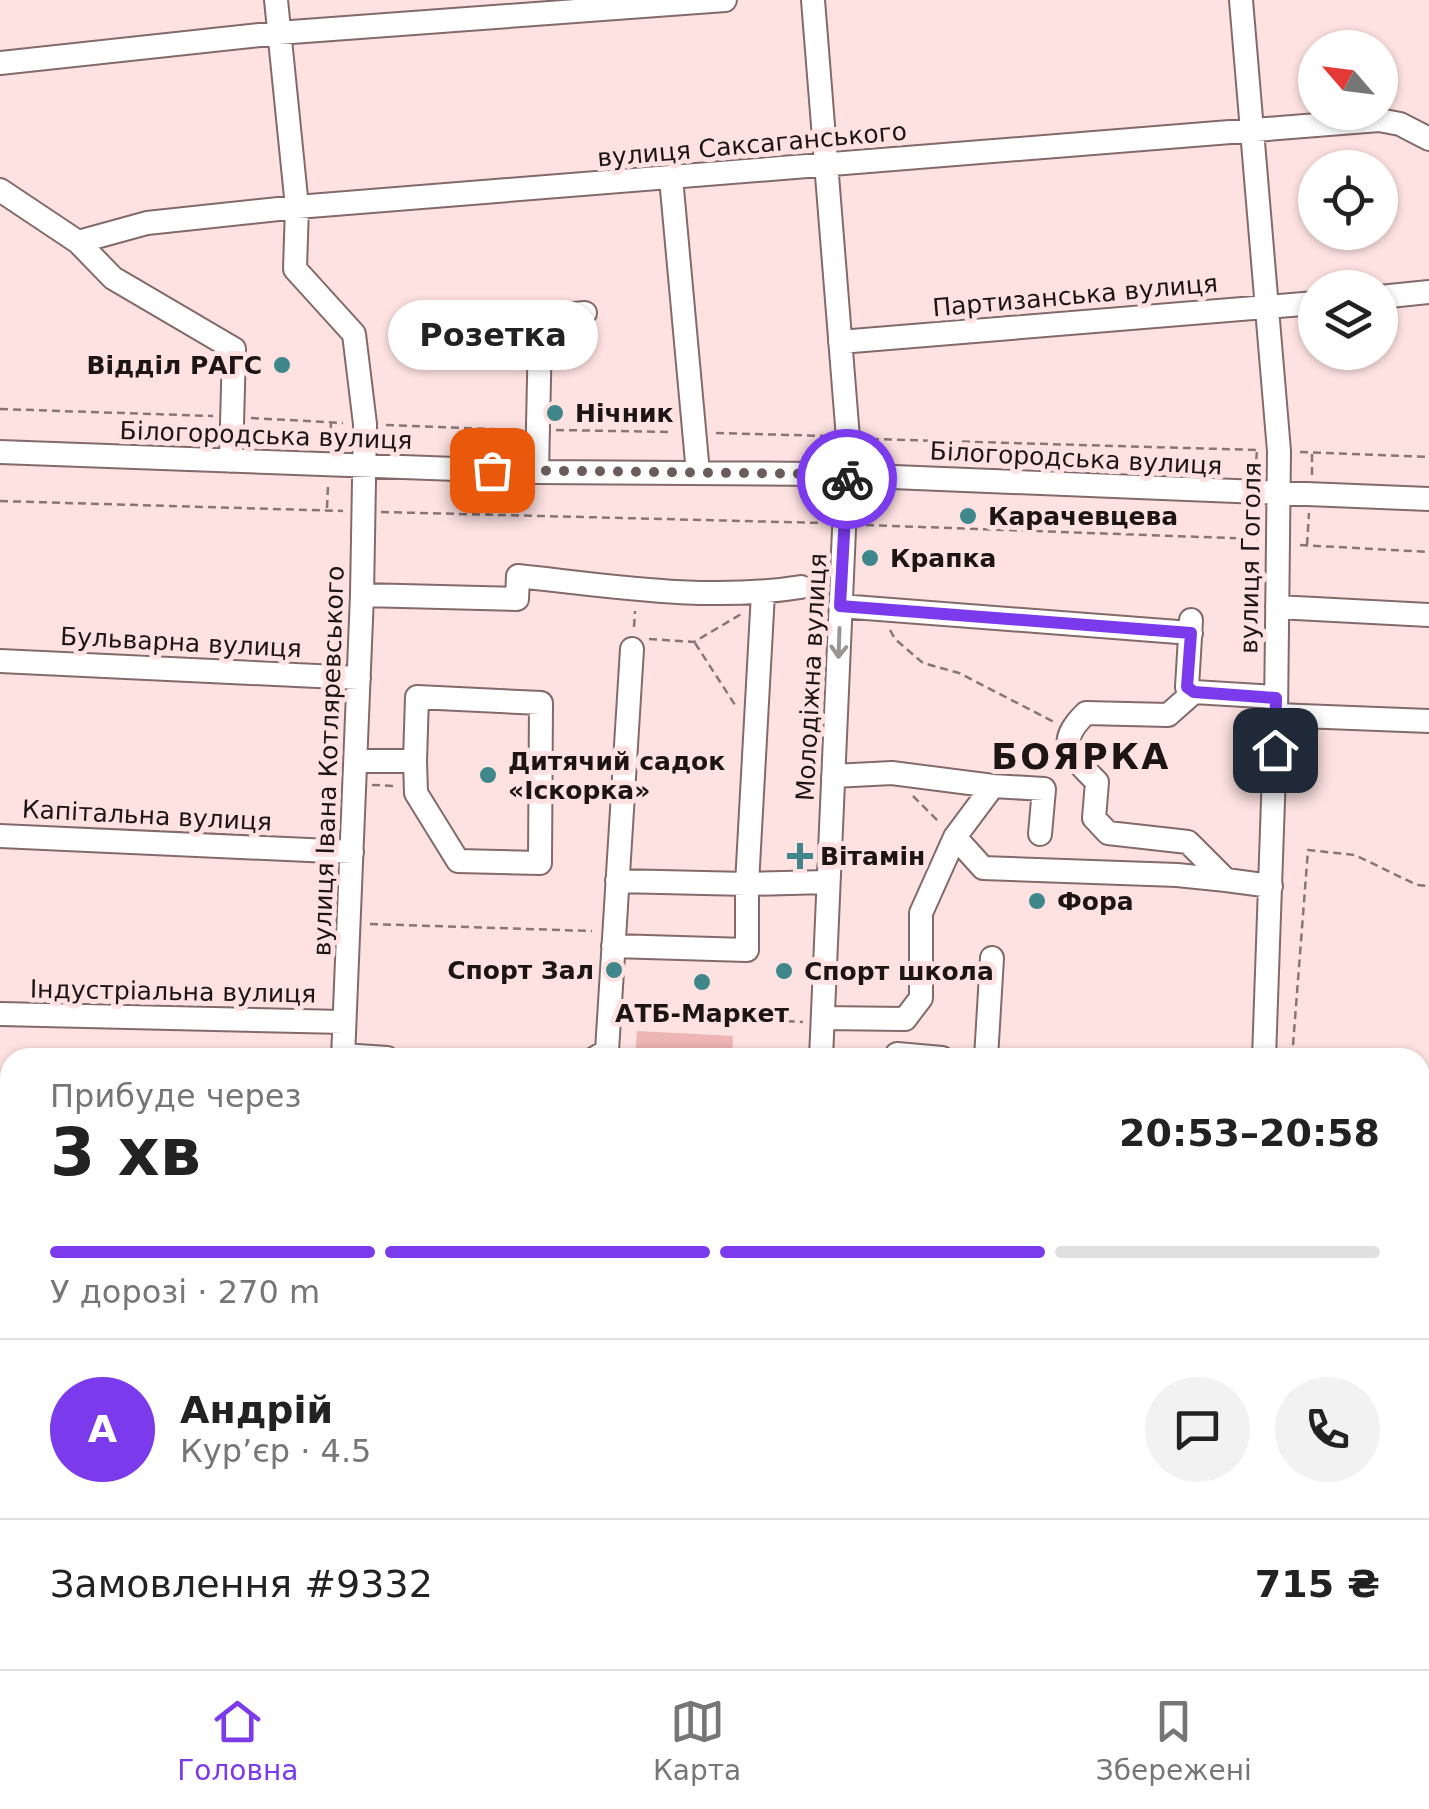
<!DOCTYPE html>
<html lang="uk">
<meta charset="utf-8">
<style>
body{margin:0;font-family:"DejaVu Sans",sans-serif;background:#f2f2f2;color:#222;height:100vh;display:flex;flex-direction:column;font-size:38px;white-space:nowrap}
*{box-sizing:border-box;margin:0}
p{font-size:32px;color:#767676}
.icon{flex:none;width:55px;height:55px;fill:none;stroke:currentColor;stroke-width:2;stroke-linecap:round;stroke-linejoin:round}
.map{position:relative;flex:1;overflow:hidden}
.panel{position:absolute;left:0px;top:1048px;width:1430px;height:622px;display:flex;flex-direction:column;background:#fff;border-radius:30px 30px 0 0;box-shadow:0 2px 8px #0004}
.panel>*{flex:none}
.needle{width:65px;rotate:298deg}
.tools{position:absolute;left:1298px;top:30px;display:grid;gap:20px}
.tools a{display:grid;place-items:center;width:100px;height:100px;border-radius:50%;background:#fff;box-shadow:0 2px 8px #0004;font-size:50px}
.pin{position:absolute;display:grid;place-items:center;width:85px;height:85px;color:#fff;margin:-42px;border-radius:20px;box-shadow:0 5px 15px #0006}
.courier{position:absolute;display:grid;place-items:center;width:100px;height:100px;margin:-50px;border:8px solid #7c3aed;border-radius:50%;background:#fff;color:#222;box-shadow:0 2px 12px #0007}
.bubble{position:absolute;height:70px;border-radius:35px;background:#fff;box-shadow:0 2px 8px #0004;font-size:32px;font-weight:700;line-height:70px;text-align:center}
.summary em{font-style:normal;font-weight:700}
.summary div{display:flex;flex-direction:column-reverse}
.summary{display:flex;align-items:center;justify-content:space-between;height:170px;padding:0 50px}
h1{font-size:65px;font-weight:700;line-height:75px}
.bar{display:grid;grid-template-columns:repeat(4,1fr);gap:15px 10px;align-content:center;height:120px;padding:0 50px}
.bar i{height:12px;border-radius:8px;background:#e0e0e0}
.bar .selected{background:#7c3aed}
.bar p{grid-column:span 4}
.line{display:flex;align-items:center;gap:25px;padding:0 50px;border-top:2px solid #e0e0e0}
.line div{flex:1}
.round{display:grid;place-items:center;flex:none;width:105px;height:105px;border-radius:52px;background:#f2f2f2}
.tabs{display:flex;justify-content:space-around;align-items:center;height:140px;border-top:2px solid #e0e0e0;background:#fff;font-size:28px;color:#767676}
.tabs a{display:grid;justify-items:center;gap:5px}
.tabs .selected{color:#7c3aed}
.map>svg:first-child{display:block}
.green{fill:#edb5b3}
.lines{fill:none;stroke-linecap:round;stroke-linejoin:round}
.minor-casing{stroke:#826a6a;stroke-width:26}
.path{stroke:#887676;stroke-width:2.5;stroke-dasharray:8 5;stroke-linecap:butt}
.minor{stroke:#fff;stroke-width:22}
.oneway{stroke:#999595}
.done{stroke:#6b5c5c;stroke-width:10;stroke-dasharray:0 18}
.route{stroke:#7c3aed;stroke-width:12}
.poi-dot{fill:#3f878b;stroke:#fde2e1;stroke-width:4}
.labels{text-anchor:middle;stroke-width:10;stroke-linejoin:round;paint-order:stroke}
.street-label{font-size:25px;fill:#1d1414;stroke:#fde2e1}
.poi-label{font-size:25px;font-weight:bold;fill:#1d1414;stroke:#fde2e1;text-anchor:start}
.district-label{font-size:35px;font-weight:bold;letter-spacing:2.5px;fill:#1d1414;stroke:#fde2e1}
</style>
<div class="map">
<svg width="1429" height="1669" viewBox="0 0 1429 1669">
<rect width="100%" height="100%" fill="#fde2e1"/>
<!-- green -->
<path class="green" d="M637,1031L733,1036L732,1057H635Z"/>
<g class="lines">
<defs>
<path id="minor" d="M276,0L297,207L295,269L354,334L365,424L362,595L343,1058
M813,0L848,438L821,1058
M1241,0L1279,451L1276,715L1264,1058
M0,63L278,33L725,0
M671,178L698,473
M0,190L78,242L113,278L234,349L231,461
M78,242L147,223L297,207L1379,120L1400,124L1429,139
M1380,297L1429,292
M840,342L1315,303
M0,452L537,472L820,474L1429,499
M537,472L540,333L552,316L585,313
M362,595L517,599L518,576C611,586 708,602 801,587
M840,606L1191,633
M1277,607L1429,615
M1191,620L1187,687L1194,692L1276,697
M0,661L359,678
M1194,692L1168,715L1086,713C1054,744 1071,755 1097,782L1094,818L1108,833L1188,842L1226,880L1271,886
M1276,715L1429,721
M356,761H415L417,697L541,703L540,863L458,861L416,793L415,761
M833,776L892,773L993,786L1044,789L1040,834
M993,786L955,837L983,868L1177,875L1226,880
M0,836L352,852
M617,881L747,884L827,882
M613,946L747,950V884L763,593
M0,1014L344,1022
M823,1018L905,1019L921,998V913L955,837
M897,1054L942,1058
M343,1055L387,1058
M595,1058L607,1051L632,649
M986,1058L992,958
M0,1194H10
M1420,1252H1429
M0,1366L10,1367
M1420,1439H1429
M0,1543L10,1544
M1420,1602L1429,1603
M469,1660L795,1669
M318,1669V1660
M1128,1669L1129,1660
M1233,1669L1234,1660"/>
</defs>
<!-- minor casing -->
<use href="#minor" class="minor-casing"/>
<!-- path -->
<path class="path" d="M0,409L213,416
M251,418L343,423
M386,425L518,430
M556,430L673,432
M716,433L828,436
M871,439L1257,450
M330,443L331,423
M493,449L494,432
M1300,452L1429,457
M1255,473L1257,451
M1312,475V453
M0,501L343,511
M327,508L328,486
M381,512L823,523
M488,514L490,492
M819,520L820,493
M868,523L870,496
M866,525L1258,539
M1251,538L1253,511
M1300,545L1429,552
M1307,545L1309,513
M634,627L635,611
M890,630L895,639L923,663L959,673L1054,722
M649,639L694,642L743,613
M695,643L737,708
M372,785L394,786
M913,796L939,822
M370,924L592,931
M631,1013L803,1022
M844,1051L876,1053
M1292,1058L1308,850L1355,855L1417,885L1429,886
M1420,1083L1429,1084
M1033,1660L1064,1669
M893,1669L894,1660
M947,1669L948,1660"/>
<!-- minor -->
<use href="#minor" class="minor"/>
</g>
<!-- one-way arrows -->
<defs><path id="oneway-shaft" d="M-6 0H5M1.5-3L5.5 0L1.5 3" fill="none" stroke-width="1.6" stroke-linecap="round" stroke-linejoin="round" transform="scale(2.5)"/></defs>
<use class="oneway" href="#oneway-shaft" transform="translate(839 643) rotate(92)"/>
<g class="lines">
<!-- done -->
<path class="done" d="M492,470L820,474L847,476V479"/>
<!-- route -->
<path class="route" d="M847,479L840,606L1191,633L1187,687L1194,692L1276,698L1275,750"/>
</g>
<!-- markers -->
<g class="poi-dot">
<circle cx="282" cy="365" r="10"/>
<circle cx="555" cy="413" r="10"/>
<circle cx="968" cy="516" r="10"/>
<circle cx="870" cy="558" r="10"/>
<circle cx="488" cy="775" r="10"/>
<path d="M795 841h10v10h10v10h-10v10h-10v-10h-10v-10h10z"/>
<circle cx="1037" cy="901" r="10"/>
<circle cx="614" cy="970" r="10"/>
<circle cx="784" cy="971" r="10"/>
<circle cx="702" cy="982" r="10"/>
</g>
<g class="labels">
<!-- street labels -->
<g class="street-label">
<text transform="translate(752 144) rotate(-5)" y="9">вулиця Саксаганського</text>
<text transform="translate(1075 295) rotate(-5)" y="9">Партизанська вулиця</text>
<text transform="translate(266 435) rotate(2)" y="9">Білогородська вулиця</text>
<text transform="translate(1076 458) rotate(3)" y="9">Білогородська вулиця</text>
<text transform="translate(1250 558) rotate(-89)" y="9">вулиця Гоголя</text>
<text transform="translate(181 642) rotate(3)" y="9">Бульварна вулиця</text>
<text transform="translate(811 677) rotate(-87)" y="9">Молодіжна вулиця</text>
<text transform="translate(328 761) rotate(-88)" y="9">вулиця Івана Котляревського</text>
<text transform="translate(147 815) rotate(3)" y="9">Капітальна вулиця</text>
<text transform="translate(173 991) rotate(1)" y="9">Індустріальна вулиця</text>
</g>
<!-- poi labels -->
<g class="poi-label">
<text x="262" y="374" text-anchor="end">Відділ РАГС</text>
<text x="575" y="422">Нічник</text>
<text x="988" y="525">Карачевцева</text>
<text x="890" y="567">Крапка</text>
<text x="508" y="770">Дитячий садок<tspan x="508" dy="29">«Іскорка»</tspan></text>
<text x="820" y="865">Вітамін</text>
<text x="1057" y="910">Фора</text>
<text x="594" y="979" text-anchor="end">Спорт Зал</text>
<text x="804" y="980">Спорт школа</text>
<text x="702" y="1022" text-anchor="middle">АТБ-Маркет</text>
</g>
<!-- district labels -->
<g class="district-label">
<text x="1081" y="769">БОЯРКА</text>
</g>
</g>
</svg>
<div class="tools">
<a><svg class="needle" viewBox="-14 -14 28 28"><path d="M0-13l5 13h-10z" fill="#e53935"/><path d="M0 13l5-13h-10z" fill="#767676"/></svg></a>
<a><svg class="icon" aria-label="locate" viewBox="0 0 24 24"><circle cx="12" cy="12" r="6"/><path d="M12 2v4M12 18v4M2 12h4M18 12h4"/></svg></a>
<a><svg class="icon" aria-label="layers" viewBox="0 0 24 24"><path d="M12 4l9 5-9 5-9-5zM3 14l9 5 9-5"/></svg></a>
</div>
<div class="pin" style="left:492px;top:470px;background:#ea580c"><svg class="icon" aria-label="bag" viewBox="0 0 24 24"><path d="M5 8h14l-1 12H6zM9 8a3 3 0 0 1 6 0"/></svg></div>
<div class="pin" style="left:1275px;top:750px;background:#1f2937"><svg class="icon" aria-label="home" viewBox="0 0 24 24"><path d="M3 11l9-7 9 7M6 9v11h12V9"/></svg></div>
<div class="courier" style="left:847px;top:479px"><svg class="icon" aria-label="bike" viewBox="0 0 24 24"><circle cx="6" cy="16" r="4"/><circle cx="18" cy="16" r="4"/><path d="M6 16l4-8h5l3 8M10 8l3 8H6M13 5h3"/></svg></div>
<div class="bubble" style="left:388px;top:300px;width:210px">Розетка</div>
<section class="panel">
<div class="summary"><div><h1>3 хв</h1><p>Прибуде через</p></div><em>20:53–20:58</em></div>
<div class="bar"><i class="selected"></i><i class="selected"></i><i class="selected"></i><i></i><p>У дорозі · 270 m</p></div>
<div class="line" style="height:180px"><b class="round" style="background:#7c3aed;color:#fff">А</b><div><b>Андрій</b><p>Кур’єр · 4.5</p></div><a class="round"><svg class="icon" aria-label="chat" viewBox="0 0 24 24"><path d="M4 5h16v11H9l-5 4z"/></svg></a><a class="round"><svg class="icon" aria-label="phone" viewBox="0 0 24 24"><path d="M5 4h4l2 5-3 2q2 4 5 5l2-3 5 2v4C11 20 4 13 5 4z"/></svg></a></div>
<div class="line" style="height:130px"><div>Замовлення #9332</div><b>715 ₴</b></div>
</section>
</div>
<nav class="tabs">
<a class="selected"><svg class="icon" aria-label="home" viewBox="0 0 24 24"><path d="M3 11l9-7 9 7M6 9v11h12V9"/></svg>Головна</a>
<a><svg class="icon" aria-label="map" viewBox="0 0 24 24"><path d="M3 6l6-2 6 2 6-2v14l-6 2-6-2-6 2zM9 4v14M15 6v14"/></svg>Карта</a>
<a><svg class="icon" aria-label="saved" viewBox="0 0 24 24"><path d="M7 4h10v16l-5-4-5 4z"/></svg>Збережені</a>
</nav>
